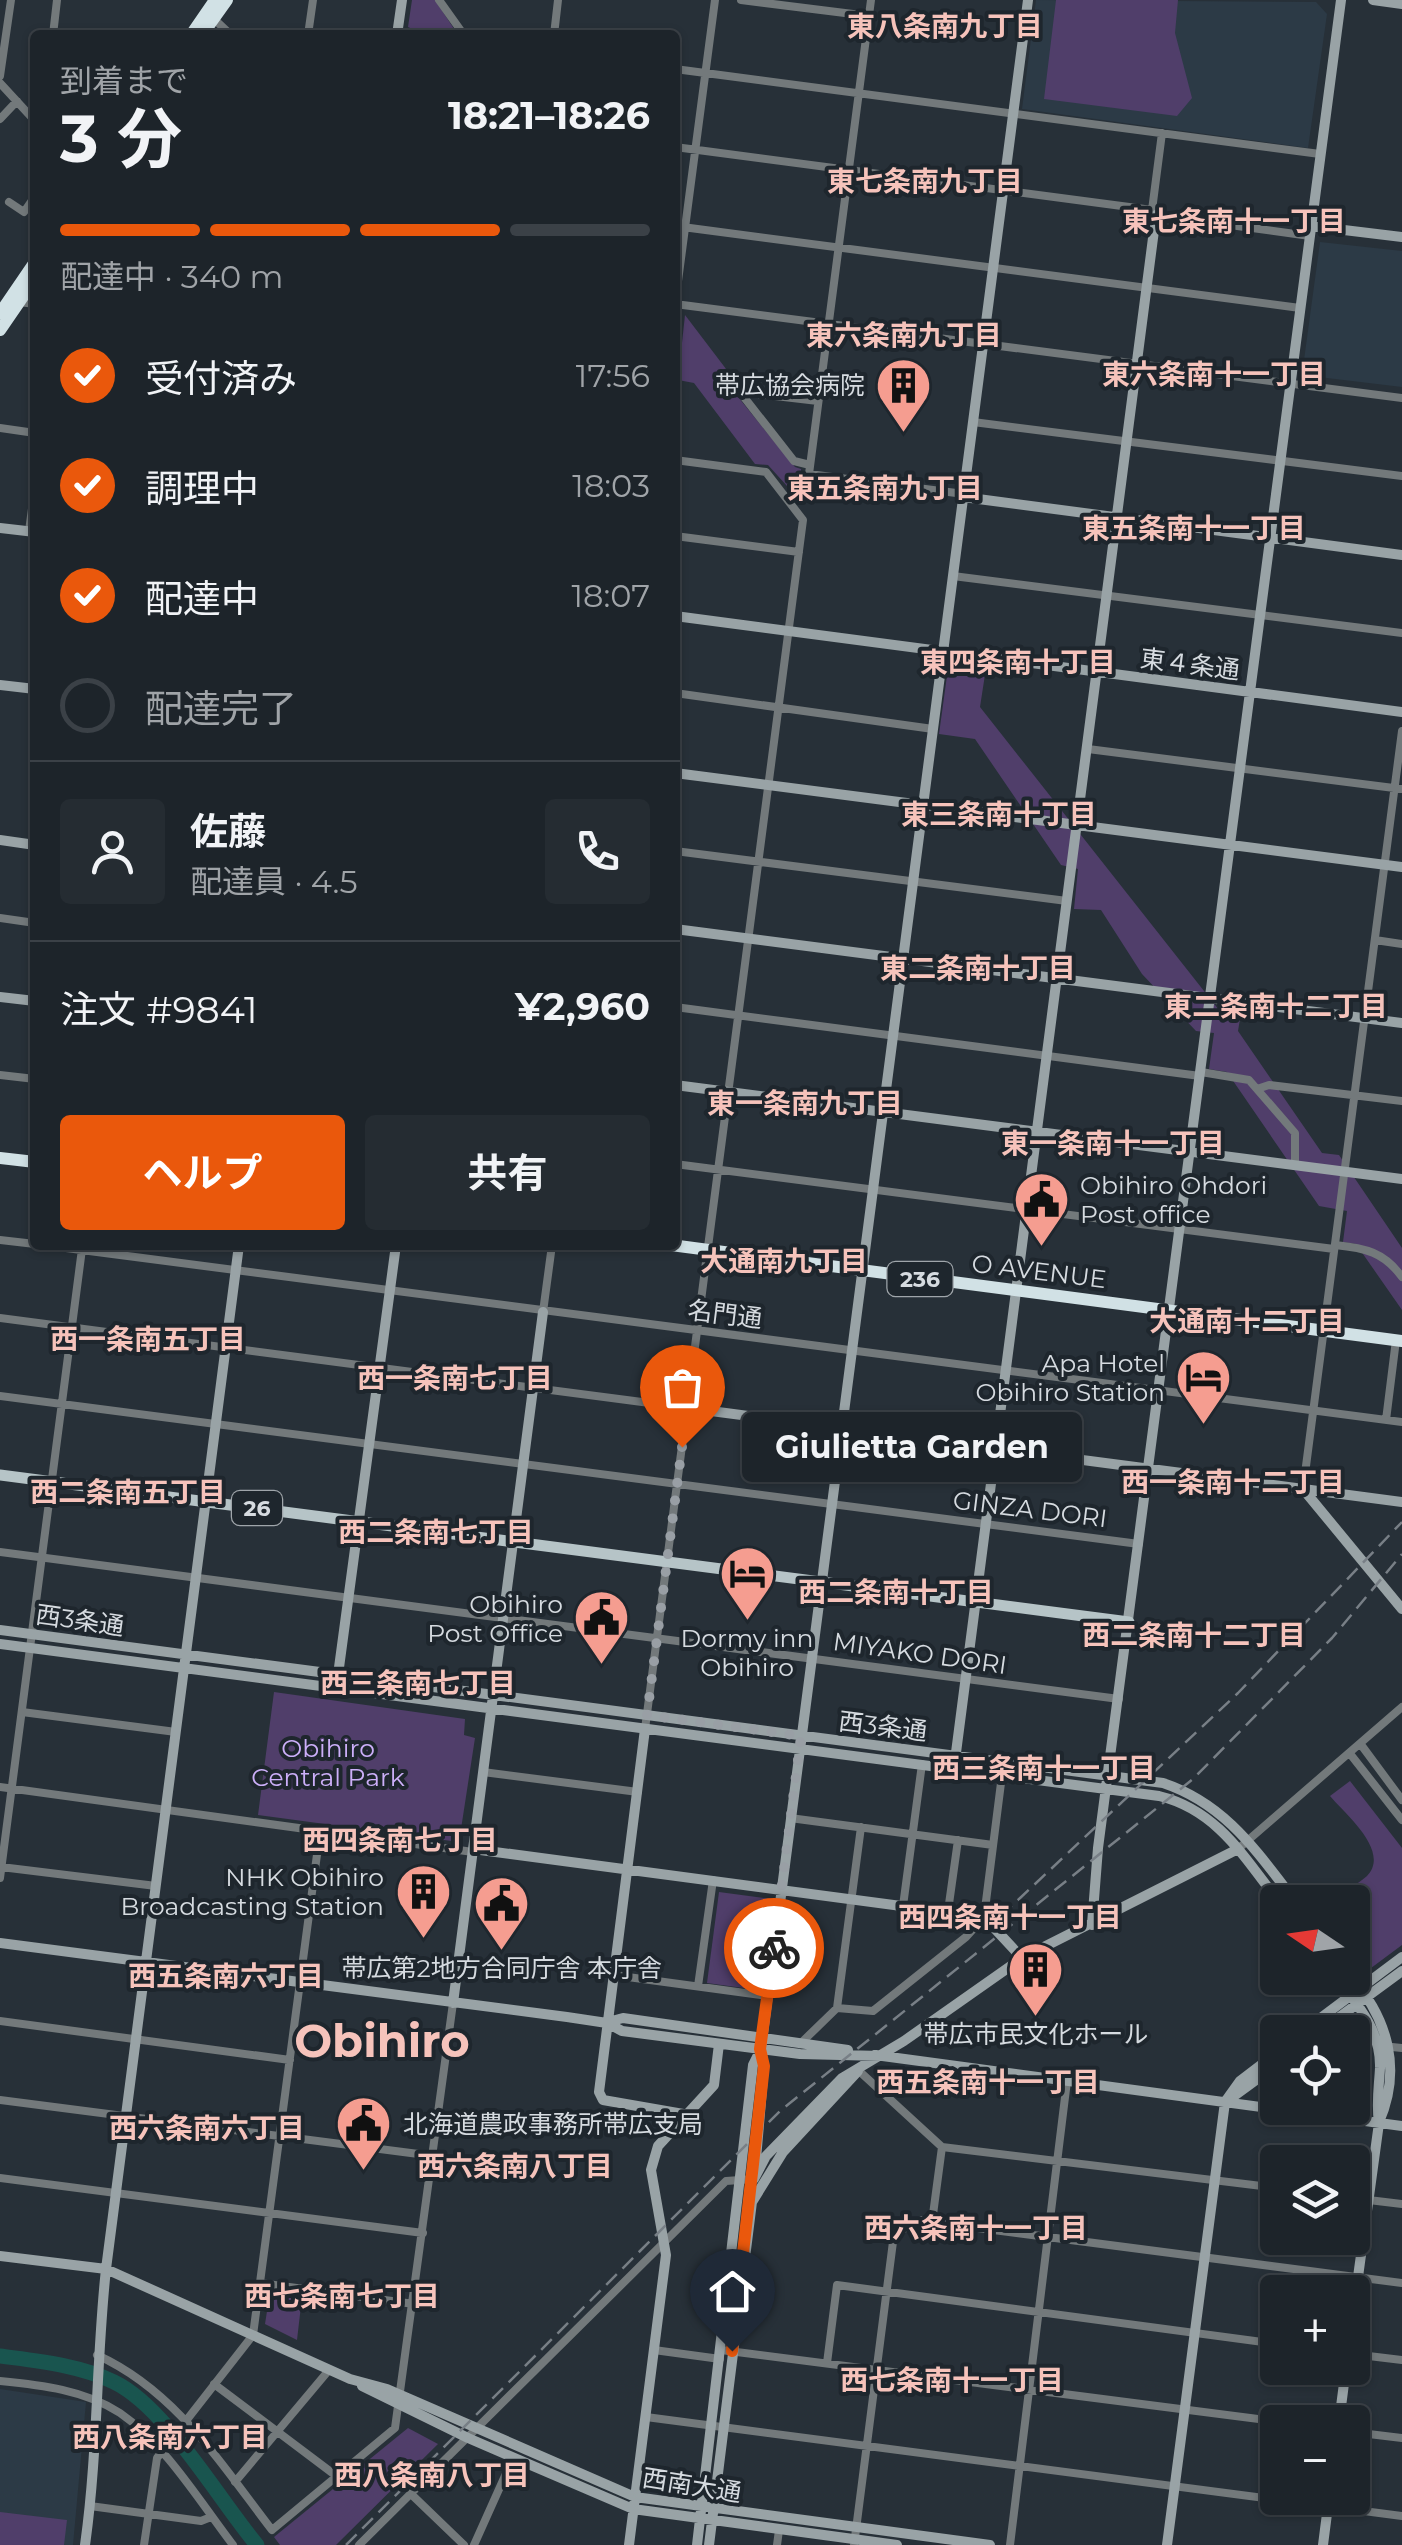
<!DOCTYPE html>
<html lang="ja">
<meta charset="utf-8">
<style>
body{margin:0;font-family:Montserrat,"Noto Sans JP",sans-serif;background:#252c32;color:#f1f3f6;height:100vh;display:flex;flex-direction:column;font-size:38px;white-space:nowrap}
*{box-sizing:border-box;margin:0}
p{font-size:32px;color:#a0a4a8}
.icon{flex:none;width:55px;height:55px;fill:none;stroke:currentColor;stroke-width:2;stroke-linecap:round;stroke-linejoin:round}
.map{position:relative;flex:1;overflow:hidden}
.side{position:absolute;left:30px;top:30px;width:650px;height:1220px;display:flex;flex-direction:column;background:#1d242a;border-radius:10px;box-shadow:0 2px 8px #0004,0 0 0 2px #3b4147}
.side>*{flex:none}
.needle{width:65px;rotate:283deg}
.tools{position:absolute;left:1260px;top:1885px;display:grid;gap:20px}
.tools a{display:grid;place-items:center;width:110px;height:110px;border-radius:10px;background:#1d242a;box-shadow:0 2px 8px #0004,0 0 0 2px #3b4147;font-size:50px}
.pin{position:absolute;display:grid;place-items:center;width:85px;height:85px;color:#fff;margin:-102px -42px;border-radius:50% 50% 50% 0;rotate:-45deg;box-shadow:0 0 10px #0007}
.pin .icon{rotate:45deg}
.courier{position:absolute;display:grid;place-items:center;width:100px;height:100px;margin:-50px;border:8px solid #ea580c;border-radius:50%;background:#fff;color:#222;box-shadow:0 2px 12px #0007}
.bubble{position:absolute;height:70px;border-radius:10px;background:#1d242a;box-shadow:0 2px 8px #0004,0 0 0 2px #3b4147;font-size:32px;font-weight:700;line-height:70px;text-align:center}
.head em{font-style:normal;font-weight:700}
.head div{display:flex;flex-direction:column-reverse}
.head{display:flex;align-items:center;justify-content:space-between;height:170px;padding:0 30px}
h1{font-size:65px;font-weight:700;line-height:75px}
.bar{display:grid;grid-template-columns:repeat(4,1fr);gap:15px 10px;align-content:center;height:120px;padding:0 30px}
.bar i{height:12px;border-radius:8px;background:#3b4147}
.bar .selected{background:#ea580c}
.bar p{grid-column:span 4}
.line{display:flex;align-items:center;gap:25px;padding:0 30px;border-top:2px solid #3b4147}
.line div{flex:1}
.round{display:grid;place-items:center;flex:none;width:105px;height:105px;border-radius:10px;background:#252c32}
ol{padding:0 30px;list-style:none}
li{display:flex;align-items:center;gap:30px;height:110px}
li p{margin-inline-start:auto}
li .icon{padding:10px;border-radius:50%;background:#ea580c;color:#fff;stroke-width:4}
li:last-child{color:#a0a4a8}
li i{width:55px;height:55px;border:5px solid #3b4147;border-radius:50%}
.primary-button{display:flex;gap:20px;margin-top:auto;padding:20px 30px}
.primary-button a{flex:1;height:115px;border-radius:10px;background:#ea580c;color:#fff;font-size:40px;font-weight:700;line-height:115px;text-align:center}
.primary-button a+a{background:#252c32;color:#f1f3f6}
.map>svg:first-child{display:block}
.built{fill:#2c3a46}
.green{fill:#503e6a}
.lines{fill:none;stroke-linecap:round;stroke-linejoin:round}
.river{stroke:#19554f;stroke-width:15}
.street{stroke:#73797b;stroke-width:8}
.secondary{stroke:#99a3a6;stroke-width:10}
.primary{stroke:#b6c4c7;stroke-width:11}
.highway{stroke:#d1e1e5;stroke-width:12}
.rail{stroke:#787f86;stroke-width:2.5;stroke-dasharray:15 8;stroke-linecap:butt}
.done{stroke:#999fa5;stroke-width:10;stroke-dasharray:0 18}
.route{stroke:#ea580c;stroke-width:12}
.labels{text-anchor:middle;stroke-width:8;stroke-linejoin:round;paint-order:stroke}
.shield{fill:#1e262d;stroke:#9fa5aa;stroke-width:2.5}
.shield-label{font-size:22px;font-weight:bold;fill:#d6dbe0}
.poi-label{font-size:25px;fill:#d6dbe0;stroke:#1e262d;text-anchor:end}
.street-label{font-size:25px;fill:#d6dbe0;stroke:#1e262d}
.park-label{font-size:25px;fill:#ccaff9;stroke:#1e262d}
.neighbourhood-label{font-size:28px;font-weight:bold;fill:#f6c3bb;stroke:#1e262d}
.town-label{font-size:45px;font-weight:bold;fill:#f6c3bb;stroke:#1e262d}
</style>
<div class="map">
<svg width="1402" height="2545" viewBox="0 0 1402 2545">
<rect width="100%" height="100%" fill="#273038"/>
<!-- built -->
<path class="built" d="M1036,0L1316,2L1327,14L1308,148L1022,109Z
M1320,242L1402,251V387L1302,375Z
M0,2389L86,2402L73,2545H0Z"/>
<!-- green -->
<path class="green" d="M412,0H435L458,35H425L408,27Z
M1056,0H1178L1175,33L1192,98L1177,116L1044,99Z
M685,315L739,386L734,392L795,467L801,469V477L787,486L768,465L755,464L694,383L678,380Z
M949,661L986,668L980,707L1219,1010L1241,1013L1238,1031L1322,1153L1339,1155L1402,1248V1310L1356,1244L1343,1242L1347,1211L1319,1206L1227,1072L1209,1069L1214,1033L1196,1031L1142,974L1101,910L1074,909L1078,869L1061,865L975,739L939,734Z
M274,1692L465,1719L464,1735L475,1738L459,1842L258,1815Z
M1350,1781L1402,1848V1945L1363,1974L1353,1960L1352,1902H1327C1340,1893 1356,1886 1367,1876C1391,1851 1345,1814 1330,1796Z
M719,1892L771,1899L758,1990L707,1983Z
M270,2292L302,2297L297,2340L265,2324Z
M408,2428L438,2444L336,2545H280L274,2537Z
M0,2512L67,2520L64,2545H0Z"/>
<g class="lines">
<!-- river -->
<path class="river" d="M0,2356C37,2361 80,2365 114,2382C166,2407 219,2500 257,2545"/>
<!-- street -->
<path class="street" d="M439,0L464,35
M741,0L869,16
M214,19L231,35
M53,35L57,0
M308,35L313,0
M554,35L558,0
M675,69L1320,154
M0,76L11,0
M0,83L35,121
M0,119L17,101
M675,147L1152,210L1156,215L1310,236
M9,202L24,212L35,196
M1152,210L1162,133
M675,226L1300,308
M19,302L35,304
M675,304L1402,398
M675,304L715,0
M740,392L794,461L810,465
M740,392L818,401
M973,422L1402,476
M0,428L35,433
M809,474L964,494
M789,496L809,474L871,0
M29,531L35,486
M675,536L799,552
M953,576L1402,633
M675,693L933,729
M1088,749L1402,789
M675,851L1067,901
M0,918L35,923
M1375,940L1402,944
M675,1007L1200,1076
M1201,1072L1249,1080L1295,1133V1166
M0,1075L35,1079
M1257,1089L1269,1085L1402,1101
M675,1164L1334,1249
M0,1240L35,1244
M43,1245L1402,1422
M1335,1245C1365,1248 1384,1252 1402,1277
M543,1312L552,1245
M0,1318L688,1408
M0,1396L1139,1544
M1386,1420L1396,1340
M1303,1489L1402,731
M0,1552L1119,1699
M22,1712L176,1732
M645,1729L803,520L766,472L675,460
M1362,1746L1402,1800
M1351,1755L1402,1820
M483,1772L638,1792
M0,1787L473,1852
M790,1818L993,1845
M1238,1849L1402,1707
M1,1867L156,1886
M0,1878L82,1249
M903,1906L922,1764
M948,1911L958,1840
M613,1975L768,1996
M698,1986L713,1880
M837,2008L873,2011L966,1937L984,1917L1002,1775
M0,2021L290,2060
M802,2042L837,2008L861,1827
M1392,2047L1402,2048
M858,2070L942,2147L1278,2188
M0,2100L434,2156
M942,2147L932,2222L1402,2283
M0,2178L423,2233
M1352,2198L1402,2204
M260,2283L414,2304
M654,2350L720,2359
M721,2350L1282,2422
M1352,2354L1402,2360
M97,2355C176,2391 221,2464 272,2530L395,2428L453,2003
M827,2363L837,2285L1278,2344
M0,2381C41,2385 85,2390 120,2413C165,2444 200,2502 233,2545
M214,2384L339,2478
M646,2417L1402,2516
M1352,2432L1402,2438
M235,2482L329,2370
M411,2494L464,2545
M90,2506L201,2521L211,2517
M144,2545L157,2458L253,2335L320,1832
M359,2545L726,2181L754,2179
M474,2545L513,2458
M777,2545L779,2530
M854,2545L894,2234L922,2220L932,2222
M1010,2545L1067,2081"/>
<!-- secondary -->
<path class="secondary" d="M1373,0L1402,4
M397,35L402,0
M1311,226L1402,237
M963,497L1402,555
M0,528L35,532
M675,616L1402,712
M0,685L35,689
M675,773L1402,867
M0,840L35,845
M675,929L1402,1023
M0,997L35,1001
M675,1085L1402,1179
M688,1408L1402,1502
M1303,1489L1402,1609
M0,1630L1163,1783C1226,1804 1257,1852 1296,1902
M0,1644L1159,1796C1217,1810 1244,1857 1279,1902
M338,1675L396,1245
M645,1729L599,2092L603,2100L689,2115
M954,1768L1156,215
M473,1849L984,1917L1022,1958
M1092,1925L1098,1848L1341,0
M0,1943L567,2017L607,2023L622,2031L800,2054L881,2056
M1337,1978C1358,2005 1381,2031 1380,2068C1379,2087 1376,2103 1379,2123L1352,2321
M1352,1978C1388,2019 1402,2070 1379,2122
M453,2003L543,1312
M608,2022L623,2018L848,2050
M1302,2032L1402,1957
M1319,2032L1402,1971
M875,2055L1402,2126
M1230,2099L1278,2064
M755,2171L764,2066L761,2049
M754,2179L766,2156L842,2078L904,2041L1022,1958L1238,1849
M0,2256L106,2269L350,2379L387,2389L635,2497L990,2545
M362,2386L468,2438L633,2509L897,2545
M1339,2422L1346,2368
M85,2545C98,2453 96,2361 106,2269L239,1245
M629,2545L666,2255L651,2170L658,2146L714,2085L719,2044
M697,2545L753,2065L761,2049L1028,0
M709,2545L752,2202L783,2152L858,2071
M1167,2545L1225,2102L1240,2081L1278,2052
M1323,2545L1329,2498"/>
<!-- primary -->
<path class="primary" d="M0,1475L1129,1622"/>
<!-- highway -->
<path class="highway" d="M191,35L215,0
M202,35L227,0
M0,313L35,262
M0,330L35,279
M0,1158L35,1162
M671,1245L1402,1341"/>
<!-- rail -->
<path class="rail" d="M1001,1916L1238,1693L1402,1522
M346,2545L780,2111L1193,1779L1332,1638L1402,1554"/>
</g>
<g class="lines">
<!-- done -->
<path class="done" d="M682,1447L647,1715L801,1736L774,1948"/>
<!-- route -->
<path class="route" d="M732,2351L764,2066L760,2049L774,1948"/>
</g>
<!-- icons -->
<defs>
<symbol id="building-pin" viewBox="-11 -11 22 30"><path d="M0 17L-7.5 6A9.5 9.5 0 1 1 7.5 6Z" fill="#f59d90" stroke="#1e262d"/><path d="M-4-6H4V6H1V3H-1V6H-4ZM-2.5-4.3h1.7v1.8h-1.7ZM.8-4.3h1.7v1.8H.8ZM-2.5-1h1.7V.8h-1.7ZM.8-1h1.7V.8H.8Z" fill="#111"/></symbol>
<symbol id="civic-pin" viewBox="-11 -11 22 30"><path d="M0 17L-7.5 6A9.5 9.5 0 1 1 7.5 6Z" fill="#f59d90" stroke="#1e262d"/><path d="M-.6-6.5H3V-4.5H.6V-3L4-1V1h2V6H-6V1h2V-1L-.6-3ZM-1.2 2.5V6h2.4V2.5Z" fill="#111"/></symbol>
<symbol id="hotel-pin" viewBox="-11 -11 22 30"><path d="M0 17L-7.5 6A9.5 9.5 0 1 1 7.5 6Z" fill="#f59d90" stroke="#1e262d"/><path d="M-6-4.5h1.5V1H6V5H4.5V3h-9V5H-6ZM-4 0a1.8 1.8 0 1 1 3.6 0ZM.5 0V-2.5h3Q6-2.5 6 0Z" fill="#111"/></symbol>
</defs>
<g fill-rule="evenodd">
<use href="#building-pin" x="872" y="354" width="63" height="86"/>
<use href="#civic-pin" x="1010" y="1168" width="63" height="86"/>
<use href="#hotel-pin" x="1172" y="1346" width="63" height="86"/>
<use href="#hotel-pin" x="716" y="1542" width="63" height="86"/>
<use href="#civic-pin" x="570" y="1586" width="63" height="86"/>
<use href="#building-pin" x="392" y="1860" width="63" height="86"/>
<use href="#civic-pin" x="470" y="1872" width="63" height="86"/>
<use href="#building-pin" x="1004" y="1938" width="63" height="86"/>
<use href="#civic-pin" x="332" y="2092" width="63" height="86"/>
</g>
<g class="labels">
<!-- shield labels -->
<g class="shield">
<rect x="887.5" y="1262" width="65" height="34" rx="8"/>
<rect x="232" y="1491" width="50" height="34" rx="8"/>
</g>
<g class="shield-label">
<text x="920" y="1287">236</text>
<text x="257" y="1516">26</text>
</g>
<!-- poi labels -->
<g class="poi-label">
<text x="865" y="394">帯広協会病院</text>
<text x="1080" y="1194" text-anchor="start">Obihiro Ohdori<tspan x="1080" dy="29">Post office</tspan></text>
<text x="1165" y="1372">Apa Hotel<tspan x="1165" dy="29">Obihiro Station</tspan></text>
<text x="563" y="1613">Obihiro<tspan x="563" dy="29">Post Office</tspan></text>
<text x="747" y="1647" text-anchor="middle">Dormy inn<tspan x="747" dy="29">Obihiro</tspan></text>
<text x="384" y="1886">NHK Obihiro<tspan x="384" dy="29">Broadcasting Station</tspan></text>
<text x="502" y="1977" text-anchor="middle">帯広第2地方合同庁舎 本庁舎</text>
<text x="1036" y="2043" text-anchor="middle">帯広市民文化ホール</text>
<text x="403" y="2133" text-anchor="start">北海道農政事務所帯広支局</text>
</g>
<!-- street labels -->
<g class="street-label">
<text transform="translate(1190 664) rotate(7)" y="9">東４条通</text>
<text transform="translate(1039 1271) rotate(7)" y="9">O AVENUE</text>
<text transform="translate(725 1314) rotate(7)" y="9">名門通</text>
<text transform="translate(1030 1509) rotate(7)" y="9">GINZA DORI</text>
<text transform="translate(80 1620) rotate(8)" y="9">西3条通</text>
<text transform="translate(920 1653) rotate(8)" y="9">MIYAKO DORI</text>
<text transform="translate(883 1726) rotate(7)" y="9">西3条通</text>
<text transform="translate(692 2485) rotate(9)" y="9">西南大通</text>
</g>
<!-- park labels -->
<g class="park-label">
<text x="328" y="1757">Obihiro<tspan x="328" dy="29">Central Park</tspan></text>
</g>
<!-- neighbourhood labels -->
<g class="neighbourhood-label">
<text x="945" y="36">東八条南九丁目</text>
<text x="925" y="191">東七条南九丁目</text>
<text x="1234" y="231">東七条南十一丁目</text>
<text x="904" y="345">東六条南九丁目</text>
<text x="1214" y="384">東六条南十一丁目</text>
<text x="885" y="498">東五条南九丁目</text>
<text x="1194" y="538">東五条南十一丁目</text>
<text x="1018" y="672">東四条南十丁目</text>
<text x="999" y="824">東三条南十丁目</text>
<text x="978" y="978">東二条南十丁目</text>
<text x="1276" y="1016">東二条南十二丁目</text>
<text x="805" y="1113">東一条南九丁目</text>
<text x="1113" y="1153">東一条南十一丁目</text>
<text x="784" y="1271">大通南九丁目</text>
<text x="1247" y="1331">大通南十二丁目</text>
<text x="148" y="1349">西一条南五丁目</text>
<text x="455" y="1388">西一条南七丁目</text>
<text x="1233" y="1492">西一条南十二丁目</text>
<text x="128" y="1502">西二条南五丁目</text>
<text x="436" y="1542">西二条南七丁目</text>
<text x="896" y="1602">西二条南十丁目</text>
<text x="1194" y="1645">西二条南十二丁目</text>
<text x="418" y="1693">西三条南七丁目</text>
<text x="1044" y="1778">西三条南十一丁目</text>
<text x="400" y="1850">西四条南七丁目</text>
<text x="1010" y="1927">西四条南十一丁目</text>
<text x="226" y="1986">西五条南六丁目</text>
<text x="988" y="2092">西五条南十一丁目</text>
<text x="207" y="2138">西六条南六丁目</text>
<text x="515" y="2176">西六条南八丁目</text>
<text x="976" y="2238">西六条南十一丁目</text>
<text x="342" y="2306">西七条南七丁目</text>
<text x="952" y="2390">西七条南十一丁目</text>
<text x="170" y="2447">西八条南六丁目</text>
<text x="432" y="2485">西八条南八丁目</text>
</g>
<!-- town labels -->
<g class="town-label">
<text x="382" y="2057">Obihiro</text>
</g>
</g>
</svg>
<div class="tools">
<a><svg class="needle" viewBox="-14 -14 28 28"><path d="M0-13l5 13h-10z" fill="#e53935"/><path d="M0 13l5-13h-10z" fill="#a0a4a8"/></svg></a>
<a><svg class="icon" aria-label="locate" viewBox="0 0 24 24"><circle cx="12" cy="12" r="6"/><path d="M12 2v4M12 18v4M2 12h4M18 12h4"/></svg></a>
<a><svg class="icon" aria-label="layers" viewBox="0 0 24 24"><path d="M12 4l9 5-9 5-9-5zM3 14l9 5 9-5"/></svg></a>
<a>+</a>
<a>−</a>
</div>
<div class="pin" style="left:682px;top:1447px;background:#ea580c"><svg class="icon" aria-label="bag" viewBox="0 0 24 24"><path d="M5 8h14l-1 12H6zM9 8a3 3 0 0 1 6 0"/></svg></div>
<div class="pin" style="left:732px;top:2351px;background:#1f2937"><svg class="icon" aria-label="home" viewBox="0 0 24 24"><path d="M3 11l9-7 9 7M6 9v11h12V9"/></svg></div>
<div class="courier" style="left:774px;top:1948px"><svg class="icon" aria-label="bike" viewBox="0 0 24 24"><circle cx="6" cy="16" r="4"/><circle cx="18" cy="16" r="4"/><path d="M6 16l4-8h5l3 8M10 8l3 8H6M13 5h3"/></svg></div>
<div class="bubble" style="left:742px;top:1412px;width:340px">Giulietta Garden</div>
<section class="side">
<div class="head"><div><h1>3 分</h1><p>到着まで</p></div><em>18:21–18:26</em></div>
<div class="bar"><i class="selected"></i><i class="selected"></i><i class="selected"></i><i></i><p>配達中 · 340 m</p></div>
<ol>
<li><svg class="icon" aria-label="check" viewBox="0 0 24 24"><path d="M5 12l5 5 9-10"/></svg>受付済み<p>17:56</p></li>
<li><svg class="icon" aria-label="check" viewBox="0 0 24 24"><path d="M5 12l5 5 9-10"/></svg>調理中<p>18:03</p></li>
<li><svg class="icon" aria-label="check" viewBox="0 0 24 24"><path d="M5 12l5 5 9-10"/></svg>配達中<p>18:07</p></li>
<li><i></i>配達完了</li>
</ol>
<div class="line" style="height:180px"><a class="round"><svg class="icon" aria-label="person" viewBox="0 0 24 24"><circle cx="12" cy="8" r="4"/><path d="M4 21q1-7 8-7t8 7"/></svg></a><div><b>佐藤</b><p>配達員 · 4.5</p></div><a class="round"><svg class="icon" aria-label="phone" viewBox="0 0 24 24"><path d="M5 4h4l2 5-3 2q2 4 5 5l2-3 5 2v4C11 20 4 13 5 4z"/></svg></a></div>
<div class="line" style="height:130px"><div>注文 #9841</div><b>¥2,960</b></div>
<div class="primary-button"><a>ヘルプ</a><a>共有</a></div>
</section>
</div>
